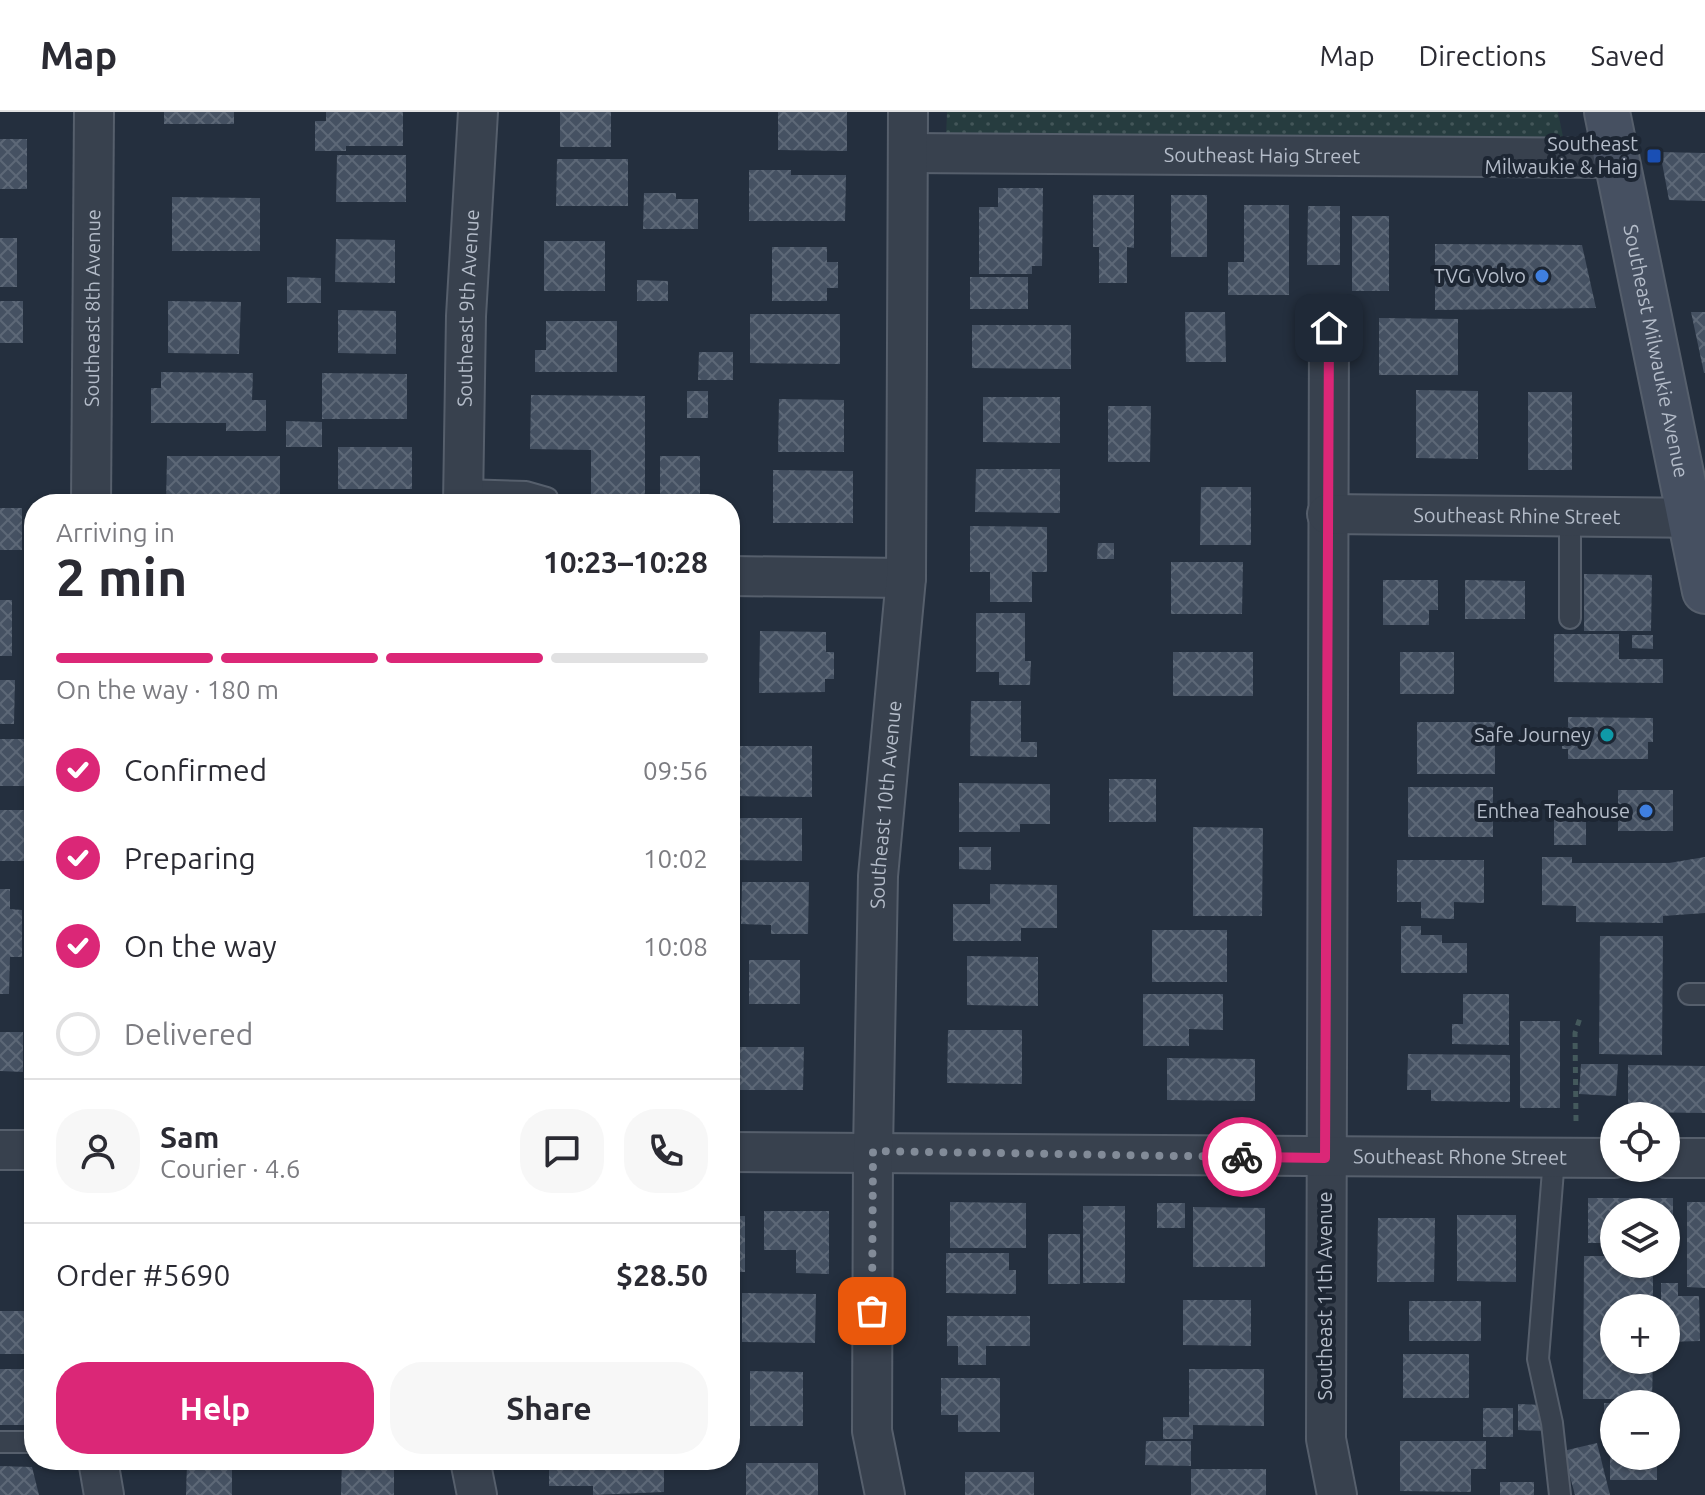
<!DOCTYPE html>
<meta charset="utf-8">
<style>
body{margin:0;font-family:Ubuntu,sans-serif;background:#f7f7f7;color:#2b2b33;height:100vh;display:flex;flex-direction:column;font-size:30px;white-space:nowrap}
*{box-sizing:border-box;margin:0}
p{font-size:26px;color:#7c7c81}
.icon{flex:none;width:44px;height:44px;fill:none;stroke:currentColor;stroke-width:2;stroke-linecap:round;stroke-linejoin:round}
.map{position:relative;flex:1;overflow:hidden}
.details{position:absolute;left:24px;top:382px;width:716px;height:976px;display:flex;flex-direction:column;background:#fff;border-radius:32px;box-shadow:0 2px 6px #0004}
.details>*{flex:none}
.tools{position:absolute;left:1600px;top:990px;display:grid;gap:16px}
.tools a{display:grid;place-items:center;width:80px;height:80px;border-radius:50%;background:#fff;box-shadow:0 2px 6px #0004;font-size:40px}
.pin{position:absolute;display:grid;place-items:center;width:68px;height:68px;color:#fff;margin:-34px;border-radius:16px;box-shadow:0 4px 12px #0006}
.courier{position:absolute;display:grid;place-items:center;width:80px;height:80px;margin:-40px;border:6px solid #db2777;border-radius:50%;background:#fff;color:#222;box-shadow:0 2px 10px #0007}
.head em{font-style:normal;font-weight:600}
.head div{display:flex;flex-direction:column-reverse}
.head{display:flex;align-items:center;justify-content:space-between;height:136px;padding:0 32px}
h1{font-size:52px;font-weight:600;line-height:60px}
.bar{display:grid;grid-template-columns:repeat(4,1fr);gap:12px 8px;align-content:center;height:96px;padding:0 32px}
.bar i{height:10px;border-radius:6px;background:#e1e1e2}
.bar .on{background:#db2777}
.bar p{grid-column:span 4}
.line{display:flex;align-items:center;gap:20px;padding:0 32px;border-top:2px solid #e1e1e2}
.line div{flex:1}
.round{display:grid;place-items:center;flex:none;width:84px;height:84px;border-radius:32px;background:#f7f7f7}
ol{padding:0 32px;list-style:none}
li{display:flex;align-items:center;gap:24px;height:88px}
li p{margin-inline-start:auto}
li .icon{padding:8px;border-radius:50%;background:#db2777;color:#fff;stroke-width:4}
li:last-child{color:#7c7c81}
li i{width:44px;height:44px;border:4px solid #e1e1e2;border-radius:50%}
.button{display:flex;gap:16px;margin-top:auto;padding:16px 32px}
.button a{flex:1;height:92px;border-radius:32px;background:#db2777;color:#fff;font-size:32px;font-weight:600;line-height:92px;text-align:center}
.button a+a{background:#f7f7f7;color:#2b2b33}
header{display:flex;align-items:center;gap:48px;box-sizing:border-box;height:112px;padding:0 40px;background:#fff;border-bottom:2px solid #e1e1e2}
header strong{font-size:38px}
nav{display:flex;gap:44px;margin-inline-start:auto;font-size:28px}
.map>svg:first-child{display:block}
.park{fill:url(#park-dots)}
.building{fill:url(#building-cross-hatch)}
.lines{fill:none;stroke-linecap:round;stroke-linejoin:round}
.service-casing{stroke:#565f6c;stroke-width:24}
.minor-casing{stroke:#565f6c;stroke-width:42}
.secondary-casing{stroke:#565f6c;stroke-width:48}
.path{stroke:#44595c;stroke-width:5;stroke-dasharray:6 6;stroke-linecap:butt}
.service{stroke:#38414e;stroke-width:20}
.minor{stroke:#38414e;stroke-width:38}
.secondary{stroke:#465061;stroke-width:44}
.done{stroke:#828b98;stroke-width:8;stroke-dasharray:0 14.4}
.route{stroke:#db2777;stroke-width:10}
.transit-dot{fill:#1a4fb4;stroke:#1d2633;stroke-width:3}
.shop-dot{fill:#3f7fe0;stroke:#1d2633;stroke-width:3}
.culture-dot{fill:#0f9aa8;stroke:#1d2633;stroke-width:3}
.labels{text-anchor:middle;stroke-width:8;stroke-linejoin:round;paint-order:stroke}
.poi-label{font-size:20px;fill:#b4bcc9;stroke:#1d2633;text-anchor:end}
.street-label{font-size:20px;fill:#b4bcc9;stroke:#1d2633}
</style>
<header>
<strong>Map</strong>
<nav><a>Map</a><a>Directions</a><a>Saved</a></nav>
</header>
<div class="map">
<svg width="1705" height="1383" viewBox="0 0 1705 1383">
<defs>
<pattern id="park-dots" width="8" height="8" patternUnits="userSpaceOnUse" patternTransform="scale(2)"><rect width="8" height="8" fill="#263c3f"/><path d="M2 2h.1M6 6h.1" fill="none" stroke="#435659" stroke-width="1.8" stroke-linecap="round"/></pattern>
<pattern id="building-cross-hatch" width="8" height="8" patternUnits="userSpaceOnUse" patternTransform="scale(2)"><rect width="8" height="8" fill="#455162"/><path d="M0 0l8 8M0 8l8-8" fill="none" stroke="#5d6877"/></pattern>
</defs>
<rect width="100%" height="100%" fill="#242f3e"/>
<!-- park -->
<path class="park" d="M947,0H1558L1565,35L946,25Z"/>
<!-- building -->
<path class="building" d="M164,0H234V12H164Z
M326,0H403V34H346V39H315V9H326Z
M560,0H611V35H560Z
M778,0H847V39L778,38Z
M0,27H27V77H0Z
M1660,40L1705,41V89L1669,88Z
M337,43H406V90H336Z
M557,47H628V94H556Z
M749,58H791V63H846L845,109H749Z
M998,76H1043L1042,154H1032V162H979V95H998Z
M644,81H676V87H698V117H643Z
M1093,83H1134V136L1127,135V171H1099V135H1093Z
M1171,83H1207V145H1171Z
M172,85L260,86V139H172Z
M1244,93H1289V183H1228V150H1244Z
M1308,94H1340V153H1307Z
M1352,104H1389V179H1352Z
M0,126H17V175H0Z
M336,127L395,128V171L335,170Z
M544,129H605V179H544Z
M1435,132L1582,133L1596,196L1435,198Z
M772,135H827V150H838V176H827V189H772Z
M287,165L321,166V191H287Z
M970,165H1028V197H970Z
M637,168L668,169V189H637Z
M0,189H23V231H0Z
M168,189L241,190L239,242L168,241Z
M338,198L396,199V242L338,241Z
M1185,200H1225L1226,250H1186Z
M1691,200H1705V261H1704Z
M750,202H840V252L750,251Z
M1379,206L1458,207V263H1379Z
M546,209H617V260H535V238H546Z
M972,213H1071V257L972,256Z
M699,240H733V268H698Z
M161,260L253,261L252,288H266V319H226V311H151V276H161Z
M322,261L407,262V307H322Z
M1416,278L1478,279V347L1416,346Z
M687,279H708V306H687Z
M1528,280H1572V358H1528Z
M531,283L645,284V392H591V338L530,337Z
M983,285H1060V331L983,330Z
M779,287L844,288V340H778Z
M1108,294H1151L1150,350H1108Z
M286,309L322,310V335H286Z
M338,335H412V377H338Z
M167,344H280V392H166Z
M660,344H700V392H660Z
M976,357H1060V401L975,400Z
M773,358L853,359V411H773Z
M1201,375H1251V433H1200Z
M0,396H22V438H0Z
M970,414L1047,415V460H1032V490H990V460H970Z
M1098,431H1114V447H1097Z
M1171,450H1243L1242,502H1171Z
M1584,462L1652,463L1651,519H1584Z
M1383,468H1438V498H1429V513H1383Z
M1465,468L1525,469V507H1465Z
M0,488H12V544H0Z
M976,501H1025V549H1031L1030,573H999V560H976Z
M760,519L826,520V540H834V567H825V580L759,581Z
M1554,522H1619V547H1663V571L1554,570Z
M1632,523H1653V537L1632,536Z
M1173,540H1253V584H1173Z
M1400,540H1454V582H1400Z
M0,568H15L14,612H0Z
M971,589H1021V630H1037V645L970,644Z
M1568,605L1653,606V630H1648V647H1568V637H1562V615H1568Z
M1417,610H1495V662H1417Z
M0,627H28V674H0Z
M730,634H812V685L730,684Z
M1109,667H1156V710H1109Z
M959,671L1050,672V712H1020V720H959Z
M1408,675H1493V725H1408Z
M1618,678H1673V719H1618Z
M0,698H30V749H0Z
M734,706H802V749L734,748Z
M1554,706H1586V733H1554Z
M1193,715L1263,716L1262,804H1193Z
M959,735H991V758L959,757Z
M1542,745H1572V751H1669L1705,745V801L1663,804V811L1576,810V794L1542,793Z
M1397,748H1484V791L1454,790V807L1421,806V790H1397Z
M742,770H809L808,822H771V813L741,812Z
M990,772L1057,773V816H1021V829H953V792H990Z
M0,777H10V797L22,798V845H10L9,882H0Z
M1401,814H1421V823H1442V831H1467V861H1401Z
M1152,818H1227V870H1152Z
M1600,824H1663L1662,943L1599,942Z
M967,844L1038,845V894L967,893Z
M749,848H800V892H749Z
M1143,882H1223V918L1189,917V934H1143Z
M1463,882H1509V933L1452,932V912H1463Z
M1520,909H1560V996H1520Z
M948,918H1022V972L947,971Z
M0,920H23V960L0,959Z
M736,935H804L803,978H736Z
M1408,942L1510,943V990L1431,989V978H1407Z
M1167,946L1255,947V989L1167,988Z
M1581,952H1618L1616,984L1579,982Z
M1628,953L1705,954V1001L1628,1000Z
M1588,1086H1673V1131H1666V1100H1614V1131H1588Z
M950,1090L1026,1091V1136H950Z
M1687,1090H1705V1176L1687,1175Z
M1157,1091H1185V1116H1157Z
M1083,1094H1125V1171H1083Z
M1193,1095L1265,1096V1155H1193Z
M764,1099H829V1162L796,1161V1138H764Z
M1457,1103H1516V1170L1457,1169Z
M730,1104H745V1160H730Z
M1378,1106H1435L1434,1170H1377Z
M1048,1122H1080V1172H1048Z
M946,1141H1009V1158H1016V1182L946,1181Z
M1584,1144H1614V1152H1653V1196H1614V1248H1653L1652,1287H1583Z
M1661,1171H1678V1184H1699L1700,1229L1666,1230V1196H1661Z
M742,1181L816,1182L815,1231L742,1230Z
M1183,1188H1251V1234L1183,1233Z
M1409,1189H1481V1229H1409Z
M0,1199H34V1242H0Z
M947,1204H1030V1234H986V1253H958V1234H947Z
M1403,1242H1469V1286H1403Z
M0,1257H27V1313H0Z
M1189,1257H1264V1314L1193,1313V1327H1163V1305H1189Z
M750,1259L803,1260V1314H750Z
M941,1266H1000V1320H958V1303H941Z
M1604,1291H1614V1344H1657V1368H1610V1323H1604Z
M1518,1292L1544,1293V1319L1518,1318Z
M1483,1296H1513V1325H1483Z
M730,1304H738V1325H730Z
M1146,1329H1191V1354L1145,1353Z
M1400,1329H1486V1357H1471V1380L1400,1379Z
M1597,1331L1610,1383H1575L1563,1339Z
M232,1348H264V1351H232Z
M342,1348H385V1352H394V1383H341Z
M549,1348H664V1380L593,1383V1374H549Z
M187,1351L232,1352V1383H186Z
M746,1351H818V1383H746Z
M0,1354L32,1355L39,1383H0Z
M1191,1357H1266V1383H1191Z
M965,1360H1034V1383H965Z
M1500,1370H1534V1383H1500Z"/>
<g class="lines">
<defs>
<path id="service" d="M463,378L526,380L547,386L548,392
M1570,405V506
M1689,882H1705
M1554,1046L1538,1247L1552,1311L1560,1383
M0,1330H34"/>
<g id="minor">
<path id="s1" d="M908,41L1616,46"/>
<path d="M1329,216L1326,1327L1337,1383"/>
<path id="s2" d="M91,392L94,0"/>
<path id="s3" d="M463,392L466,204L478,0"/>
<path id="s4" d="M1327,402L1705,406"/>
<path d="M730,464L906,466"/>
<path d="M0,1038H34"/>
<path id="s5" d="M730,1040L1614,1046"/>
<path d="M1666,1046H1705"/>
<path d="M98,1348L104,1383"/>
<path d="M470,1348L477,1383"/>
<path id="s6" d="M885,1383L872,1319L873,1039L878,764L906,466L908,0"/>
</g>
<g id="secondary">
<path id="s7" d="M1607,0L1705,479"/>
</g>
</defs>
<!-- service casing -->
<use href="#service" class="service-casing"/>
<!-- minor casing -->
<use href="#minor" class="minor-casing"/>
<!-- secondary casing -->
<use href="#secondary" class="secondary-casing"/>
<!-- path -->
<path class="path" d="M1576,1009L1575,921L1581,903"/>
<!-- service -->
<use href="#service" class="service"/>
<!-- minor -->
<use href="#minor" class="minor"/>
<!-- secondary -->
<use href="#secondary" class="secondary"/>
</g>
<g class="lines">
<!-- done -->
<path class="done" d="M872,1199L873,1039L1242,1045"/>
<!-- route -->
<path class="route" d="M1242,1045L1325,1046L1329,216"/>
</g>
<!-- markers -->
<rect class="transit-dot" x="1646" y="36" width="16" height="16" rx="4"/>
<g class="shop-dot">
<circle cx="1542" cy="164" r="8"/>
<circle cx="1646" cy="699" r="8"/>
</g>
<circle class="culture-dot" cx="1607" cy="623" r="8"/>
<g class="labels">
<!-- poi labels -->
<g class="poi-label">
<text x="1638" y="39">Southeast<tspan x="1638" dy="23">Milwaukie &amp; Haig</tspan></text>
<text x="1526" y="171">TVG Volvo</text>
<text x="1591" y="630">Safe Journey</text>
<text x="1630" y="706">Enthea Teahouse</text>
</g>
<!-- street labels -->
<g class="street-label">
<text dy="7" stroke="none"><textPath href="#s1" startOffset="354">Southeast Haig Street</textPath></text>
<text dy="7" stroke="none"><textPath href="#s2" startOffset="196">Southeast 8th Avenue</textPath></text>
<text dy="7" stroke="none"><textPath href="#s3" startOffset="196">Southeast 9th Avenue</textPath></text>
<text dy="7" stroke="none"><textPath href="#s7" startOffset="244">Southeast Milwaukie Avenue</textPath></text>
<text dy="7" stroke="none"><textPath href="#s4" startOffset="190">Southeast Rhine Street</textPath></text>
<text dy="7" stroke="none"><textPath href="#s6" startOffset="692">Southeast 10th Avenue</textPath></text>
<text dy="7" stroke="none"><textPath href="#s5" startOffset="730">Southeast Rhone Street</textPath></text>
<text transform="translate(1325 1184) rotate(-90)" y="7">Southeast 11th Avenue</text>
</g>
</g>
</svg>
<div class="tools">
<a><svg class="icon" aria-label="locate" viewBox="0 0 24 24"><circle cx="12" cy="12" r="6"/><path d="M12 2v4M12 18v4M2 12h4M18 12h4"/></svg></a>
<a><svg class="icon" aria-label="layers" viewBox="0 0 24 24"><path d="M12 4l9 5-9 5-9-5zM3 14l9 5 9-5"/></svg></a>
<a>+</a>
<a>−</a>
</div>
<div class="pin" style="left:872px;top:1199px;background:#ea580c"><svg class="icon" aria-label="bag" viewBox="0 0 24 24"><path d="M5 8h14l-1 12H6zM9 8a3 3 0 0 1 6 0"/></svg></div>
<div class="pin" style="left:1329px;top:216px;background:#1f2937"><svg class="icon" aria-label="home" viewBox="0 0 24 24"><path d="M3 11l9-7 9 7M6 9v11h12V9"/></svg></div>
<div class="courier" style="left:1242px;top:1045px"><svg class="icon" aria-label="bike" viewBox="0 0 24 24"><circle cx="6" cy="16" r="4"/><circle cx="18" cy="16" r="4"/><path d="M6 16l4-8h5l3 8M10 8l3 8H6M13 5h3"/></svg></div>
<section class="details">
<div class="head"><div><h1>2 min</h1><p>Arriving in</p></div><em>10:23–10:28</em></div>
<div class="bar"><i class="on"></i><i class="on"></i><i class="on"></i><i></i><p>On the way · 180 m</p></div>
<ol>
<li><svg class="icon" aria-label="check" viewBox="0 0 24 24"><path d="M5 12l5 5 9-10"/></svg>Confirmed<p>09:56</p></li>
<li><svg class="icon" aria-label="check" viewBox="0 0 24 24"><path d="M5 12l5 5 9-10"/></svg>Preparing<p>10:02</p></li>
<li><svg class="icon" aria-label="check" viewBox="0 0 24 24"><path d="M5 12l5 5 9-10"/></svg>On the way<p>10:08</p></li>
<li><i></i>Delivered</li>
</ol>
<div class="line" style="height:144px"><a class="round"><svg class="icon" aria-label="person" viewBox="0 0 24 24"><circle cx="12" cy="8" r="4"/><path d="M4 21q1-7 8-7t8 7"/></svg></a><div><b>Sam</b><p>Courier · 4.6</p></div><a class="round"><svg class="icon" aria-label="chat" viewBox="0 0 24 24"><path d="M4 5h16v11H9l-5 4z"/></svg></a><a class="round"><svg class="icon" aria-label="phone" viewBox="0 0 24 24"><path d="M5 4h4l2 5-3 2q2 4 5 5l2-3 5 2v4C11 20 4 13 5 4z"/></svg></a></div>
<div class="line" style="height:104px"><div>Order #5690</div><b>$28.50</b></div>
<div class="button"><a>Help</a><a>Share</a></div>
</section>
</div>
